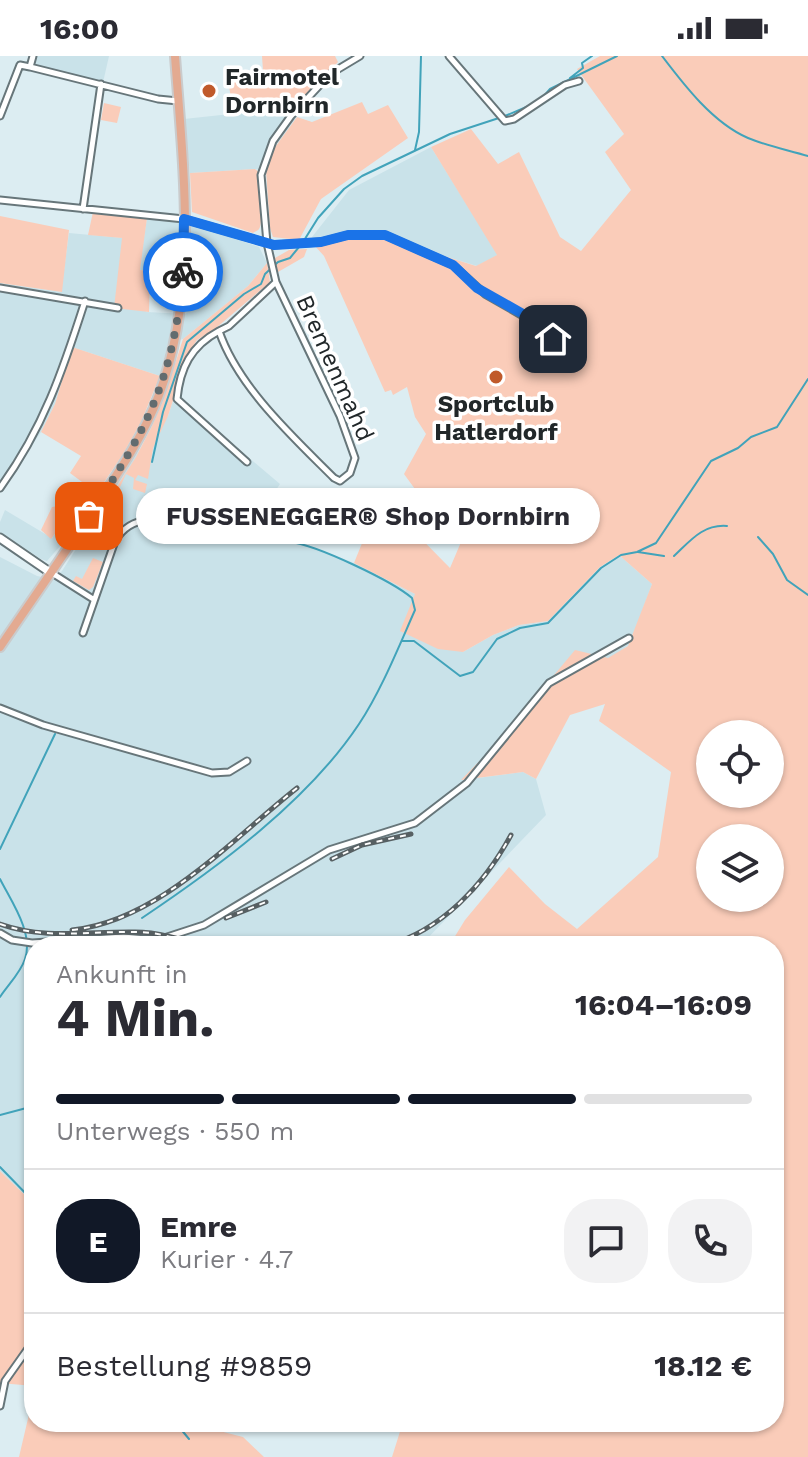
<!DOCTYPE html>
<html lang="de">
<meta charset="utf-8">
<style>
body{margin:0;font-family:"Work Sans",sans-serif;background:#f2f2f3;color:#2b2b33;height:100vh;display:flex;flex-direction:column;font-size:30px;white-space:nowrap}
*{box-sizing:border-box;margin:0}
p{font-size:26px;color:#7c7c81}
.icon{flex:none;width:44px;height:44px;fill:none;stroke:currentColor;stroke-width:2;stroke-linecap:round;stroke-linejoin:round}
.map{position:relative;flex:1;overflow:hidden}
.details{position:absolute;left:24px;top:880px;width:760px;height:496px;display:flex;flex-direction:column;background:#fff;border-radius:32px;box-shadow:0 2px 6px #0004}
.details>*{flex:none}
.fabs{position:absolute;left:696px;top:664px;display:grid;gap:16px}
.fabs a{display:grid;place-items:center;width:88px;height:88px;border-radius:50%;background:#fff;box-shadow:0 2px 6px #0004;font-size:40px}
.pin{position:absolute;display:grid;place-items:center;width:68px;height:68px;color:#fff;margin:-34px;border-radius:16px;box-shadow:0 4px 12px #0006}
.courier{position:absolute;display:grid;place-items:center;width:80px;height:80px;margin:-40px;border:6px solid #1a73e8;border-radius:50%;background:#fff;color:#222;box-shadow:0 2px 10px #0007}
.bubble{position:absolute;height:56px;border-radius:28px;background:#fff;box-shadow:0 2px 6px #0004;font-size:26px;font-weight:700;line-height:56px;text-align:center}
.headline em{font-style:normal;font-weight:700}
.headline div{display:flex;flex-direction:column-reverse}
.headline{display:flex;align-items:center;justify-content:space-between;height:136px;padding:0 32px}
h1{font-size:52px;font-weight:700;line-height:60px}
.bar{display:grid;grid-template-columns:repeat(4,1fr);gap:12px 8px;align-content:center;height:96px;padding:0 32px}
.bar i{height:10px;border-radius:6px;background:#e1e1e2}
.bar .selected{background:#111827}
.bar p{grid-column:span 4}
.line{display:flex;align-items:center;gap:20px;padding:0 32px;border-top:2px solid #e1e1e2}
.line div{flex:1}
.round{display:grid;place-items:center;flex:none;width:84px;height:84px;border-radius:32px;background:#f2f2f3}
.status{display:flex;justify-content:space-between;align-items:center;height:56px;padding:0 40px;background:#fff;direction:ltr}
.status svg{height:22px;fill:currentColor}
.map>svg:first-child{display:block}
.built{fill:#c9e2e9}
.green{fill:#faccb9;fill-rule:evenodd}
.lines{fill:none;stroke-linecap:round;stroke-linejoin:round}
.stream{stroke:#41a3ba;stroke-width:2}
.street-casing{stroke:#67767a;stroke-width:9}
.secondary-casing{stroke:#67767a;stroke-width:11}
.primary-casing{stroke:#cacbcc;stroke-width:12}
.street{stroke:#fff;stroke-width:5}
.secondary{stroke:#fff;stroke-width:7}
.primary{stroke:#e3aa91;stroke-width:8}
.rail-casing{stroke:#576063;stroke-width:5}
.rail{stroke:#fff;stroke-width:2;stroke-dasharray:6;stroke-linecap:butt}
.done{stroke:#626c6f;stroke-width:8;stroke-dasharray:0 14.4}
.route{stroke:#1a73e8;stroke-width:10}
.poi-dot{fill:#c05a2b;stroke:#fff;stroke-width:3}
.labels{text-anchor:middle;stroke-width:7;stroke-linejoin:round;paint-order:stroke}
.poi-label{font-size:24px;font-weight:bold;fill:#212729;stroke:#fff;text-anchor:start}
.street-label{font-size:24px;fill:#212729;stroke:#fff}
</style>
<div class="status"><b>16:00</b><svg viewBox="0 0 49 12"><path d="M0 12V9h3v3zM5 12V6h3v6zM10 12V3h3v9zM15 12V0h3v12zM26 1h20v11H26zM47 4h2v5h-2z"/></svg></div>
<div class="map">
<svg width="808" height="1401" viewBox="0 0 808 1401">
<rect width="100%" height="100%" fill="#dcedf2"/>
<!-- built -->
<path class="built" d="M29,0H109L102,31L26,10Z
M278,53L297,61L273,94L266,115L255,113L190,117L184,63Z
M431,91L498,199L477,210L380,180H350L315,190L312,181L349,134Z
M147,162L190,167L259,191L267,207L248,230L183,283L168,287L160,320L72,291L55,348L41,376L0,436V227L61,236L69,177L123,182L146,256L186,258L191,217L139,214Z
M175,339L280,428L252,469L277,484L290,482L354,507L415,538L463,596L493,579L519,569L548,565L600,511L619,499L652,528L630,588L499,685L463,724L523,716L536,723L546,759L422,888L34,890V1148L0,1115V501L37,520L53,523L62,515L142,390L168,360Z
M5,454L52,482L57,475L67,482L47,505L41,503L0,476V466Z"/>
<!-- green -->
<path class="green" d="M262,0H335L338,6L291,55L233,54L227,18L263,15Z
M600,0H808V1401H392L403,1366H774V890H449L465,864L509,811L545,848L577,873L658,801L671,716L599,665L605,648L570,659L536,723L523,716L461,724L499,685L575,594L608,602L628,590L652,528L619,499L600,511L548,565L519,569L493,579L463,596L438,593L400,575L415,538L354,507L369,470L372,454L383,444L450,512L464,479L453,475L436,440L423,444L404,418L426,378L415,361L407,331L393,339L391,334L385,336L324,200L315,190L350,180H380L476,210L497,199L431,91L471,73L498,108L519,96L560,181L581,195L631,134L605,96L624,78L577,13ZM710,678H770V738H710ZM710,782H770V842H710Z
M362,46L368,58L388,49L408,82L321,143L299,184L273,181L270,172L266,115L273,94L297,61L312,66Z
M104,47L121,51L117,67L101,64Z
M255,113L259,116C258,127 264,167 259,173C258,175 255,175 253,177L192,156L190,117Z
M93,156L147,162L140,214L150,215L149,256L114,252L122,182L88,179Z
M0,160L69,174L62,236L0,227Z
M307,193L304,201L278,216L275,202L289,194Z
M267,207L270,226L216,272L197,284L188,298L168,360L153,392L148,423L138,419L135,424L147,428L145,437L133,433L134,422L126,418L115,442L111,440L136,401L152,370L163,345L183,283L248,230Z
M72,291L160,320L141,366L123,398L67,482L57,475L51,483L41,474L52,451L72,448L86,429L70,417L81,400L41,376L55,348Z
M93,502L103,506L93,531L89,534L73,525L76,520L82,523Z
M0,1115L34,1148V1330L0,1327Z
M34,1337V1366H184L243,1381L264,1401H19Z"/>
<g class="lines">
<!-- stream -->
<path class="stream" d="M662,0C684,29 713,67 748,82C767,90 788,94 808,100
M570,22L583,12L582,7L592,0
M543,41L550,33L617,0
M415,94L419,76L421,0
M303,186L318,162L344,133L362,120L450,78L505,60L531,49
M152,406L163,356L187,286L244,238L261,228L265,218L278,206L290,202L299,191
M758,481L773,498L787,524L808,539
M638,496L664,500
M674,500C690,485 703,468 727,470
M402,585H414L460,620L473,616L497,583L520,572L548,567L601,512L621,499L637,496L656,487L711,405L738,392L751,381L777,371L808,323
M0,793L55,678
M0,823C11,845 34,877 25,903C21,916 8,929 0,941
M142,862C218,811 308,745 359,668C381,635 399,590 415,554L412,542C392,525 317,489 290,486C284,485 278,487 272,487L253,475
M0,1059L34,1050
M0,1111L34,1146
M175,1366L189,1383"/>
<defs>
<path id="street" d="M33,0L30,11L158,43L178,45
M449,0L505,65L514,63L565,29L579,25
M0,60L20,9L30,11
M0,144L184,163L274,189L321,186L348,179H385L453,209L485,238L537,268L569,299
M83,153L101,28
M276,226L229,270L219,275C238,331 293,381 334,422L340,425L350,417L355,402L340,360L276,226L267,187L261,119L273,85L291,60L330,18L360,0
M0,232L118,252
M219,275C191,290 180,312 177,343L247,406
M0,432C43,373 63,314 85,245
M52,517L93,543
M83,577L115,485C132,457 161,461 188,476
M0,652L43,669L212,717L229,716L247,705
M0,877L12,884L32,887L123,881L158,884L204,869L329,794L415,767L467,727L549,627L629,582
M0,1350L5,1325L34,1284"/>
<path id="secondary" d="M0,482L51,517"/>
<path id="primary" d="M0,591C32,544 65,497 96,450C120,414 144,379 159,339C199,232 183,111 175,0"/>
</defs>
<!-- street casing -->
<use href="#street" class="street-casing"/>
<!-- secondary casing -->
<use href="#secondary" class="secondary-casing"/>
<!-- primary casing -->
<use href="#primary" class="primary-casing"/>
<!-- street -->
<use href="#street" class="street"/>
<!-- secondary -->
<use href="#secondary" class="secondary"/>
<!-- primary -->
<use href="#primary" class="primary"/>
<defs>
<path id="rail" d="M332,803L362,789L411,778
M226,862L266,846
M0,868C45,884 89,875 135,876C158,876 180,883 202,890
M72,874C158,865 231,784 297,732
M386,890C442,874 484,829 511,779"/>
</defs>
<!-- rail casing -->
<use href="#rail" class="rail-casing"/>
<!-- rail -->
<use href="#rail" class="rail"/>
</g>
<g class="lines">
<!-- done -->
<path class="done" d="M89,460C148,372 174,322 183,216"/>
<!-- route -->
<path class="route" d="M183,216L184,163L274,189L321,186L348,179H385L453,209L477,232L523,258L553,283"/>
</g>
<!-- markers -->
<g class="poi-dot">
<circle cx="209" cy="35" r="8"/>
<circle cx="496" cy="321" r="8"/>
</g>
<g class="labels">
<!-- poi labels -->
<g class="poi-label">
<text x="225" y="29">Fairmotel<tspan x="225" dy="28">Dornbirn</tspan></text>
<text x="496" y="356" text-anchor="middle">Sportclub<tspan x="496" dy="28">Hatlerdorf</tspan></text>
</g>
<!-- street labels -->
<g class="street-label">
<text transform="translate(335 312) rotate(66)" y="8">Bremenmahd</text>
</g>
</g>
</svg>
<div class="fabs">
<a><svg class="icon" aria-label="locate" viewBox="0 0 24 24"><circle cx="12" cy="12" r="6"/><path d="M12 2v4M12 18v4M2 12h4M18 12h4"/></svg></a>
<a><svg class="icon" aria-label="layers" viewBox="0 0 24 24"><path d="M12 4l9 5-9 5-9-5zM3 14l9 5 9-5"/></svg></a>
</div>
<div class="pin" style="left:89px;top:460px;background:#ea580c"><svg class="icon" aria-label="bag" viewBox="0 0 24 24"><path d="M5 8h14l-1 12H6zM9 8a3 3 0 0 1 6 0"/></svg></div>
<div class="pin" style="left:553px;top:283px;background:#1f2937"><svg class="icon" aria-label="home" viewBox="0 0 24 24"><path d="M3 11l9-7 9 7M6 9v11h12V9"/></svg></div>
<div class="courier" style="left:183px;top:216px"><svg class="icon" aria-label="bike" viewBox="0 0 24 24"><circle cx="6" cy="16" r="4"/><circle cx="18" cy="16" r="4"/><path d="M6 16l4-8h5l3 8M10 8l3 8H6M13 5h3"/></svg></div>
<div class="bubble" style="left:136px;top:432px;width:464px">FUSSENEGGER® Shop Dornbirn</div>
<section class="details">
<div class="headline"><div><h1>4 Min.</h1><p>Ankunft in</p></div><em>16:04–16:09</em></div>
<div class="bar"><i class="selected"></i><i class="selected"></i><i class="selected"></i><i></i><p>Unterwegs · 550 m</p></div>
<div class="line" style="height:144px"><b class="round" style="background:#111827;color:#fff">E</b><div><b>Emre</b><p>Kurier · 4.7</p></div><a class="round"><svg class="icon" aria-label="chat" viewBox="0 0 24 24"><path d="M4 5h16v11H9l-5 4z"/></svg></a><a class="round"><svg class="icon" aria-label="phone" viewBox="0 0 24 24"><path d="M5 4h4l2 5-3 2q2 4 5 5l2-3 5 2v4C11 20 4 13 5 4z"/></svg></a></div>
<div class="line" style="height:104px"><div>Bestellung #9859</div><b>18.12 €</b></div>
</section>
</div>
